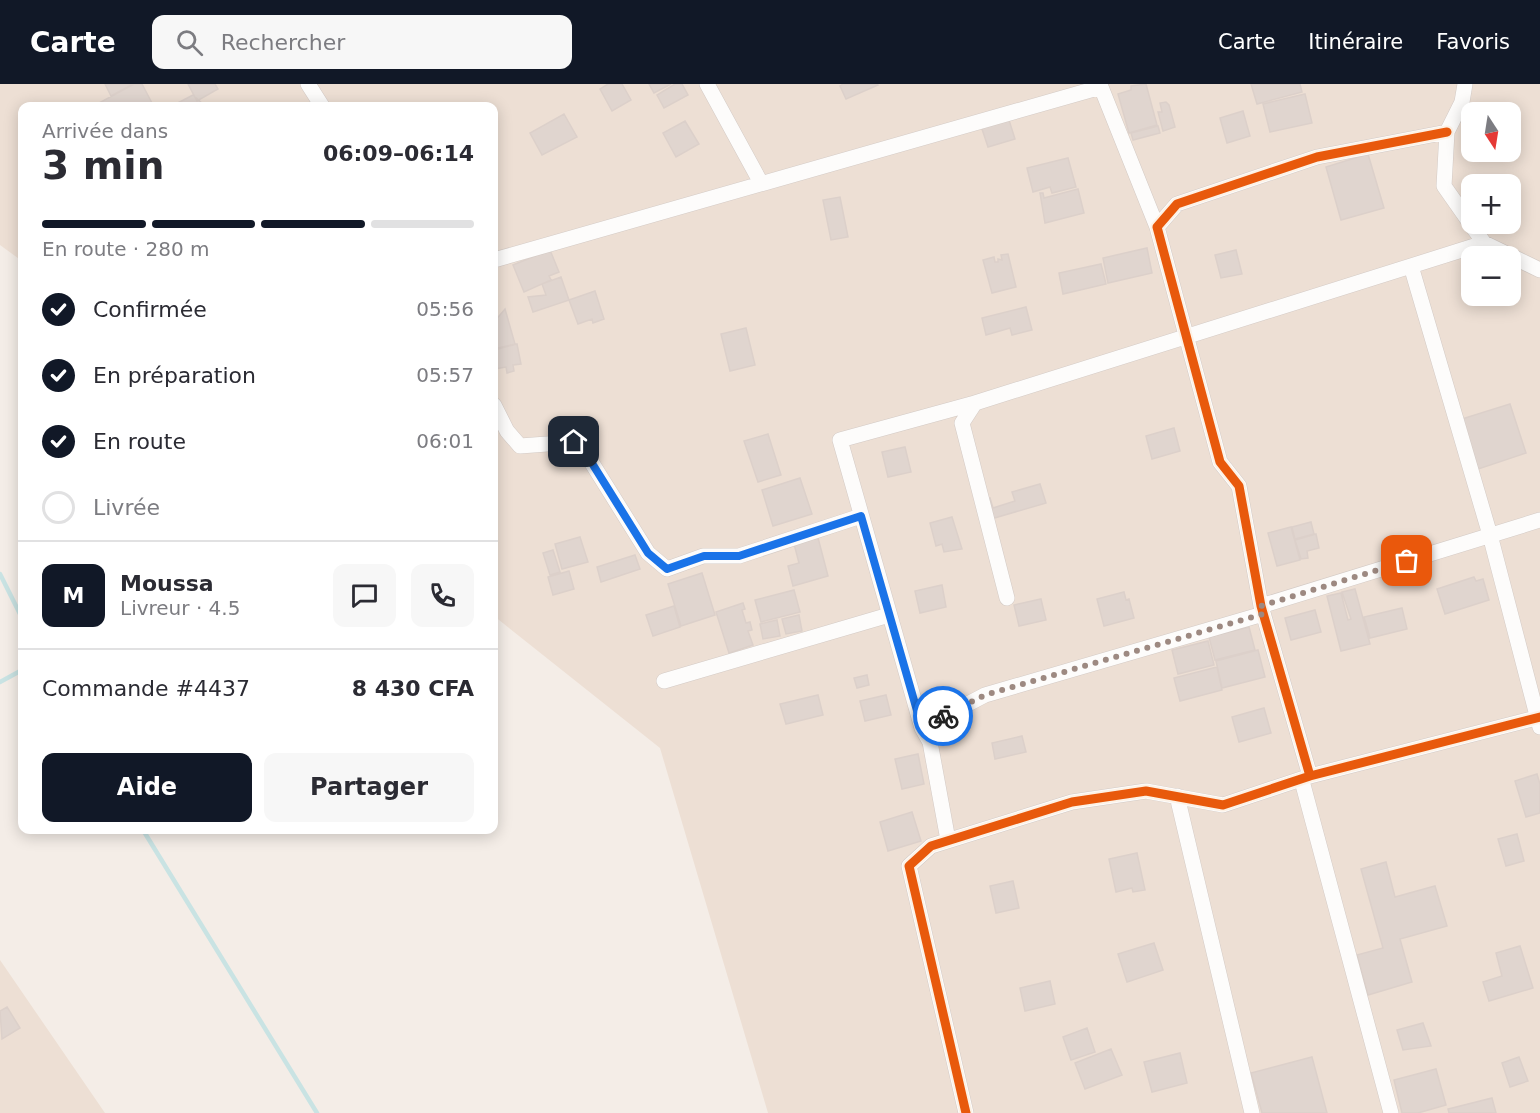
<!DOCTYPE html>
<html lang="fr">
<meta charset="utf-8">
<style>
body{margin:0;font-family:"DejaVu Sans",sans-serif;background:#f7f7f7;color:#2b2b33;height:100vh;display:flex;flex-direction:column;font-size:22px;white-space:nowrap}
*{box-sizing:border-box;margin:0}
p{font-size:20px;color:#7c7c81}
.icon{flex:none;width:33px;height:33px;fill:none;stroke:currentColor;stroke-width:2;stroke-linecap:round;stroke-linejoin:round}
.map{position:relative;flex:1;overflow:hidden}
.sheet{position:absolute;left:18px;top:18px;width:480px;height:732px;display:flex;flex-direction:column;background:#fff;border-radius:12px;box-shadow:0 3px 15px #0003}
.sheet>*{flex:none}
.needle{width:39px;rotate:168deg}
.fabs{position:absolute;left:1461px;top:18px;display:grid;gap:12px}
.fabs a{display:grid;place-items:center;width:60px;height:60px;border-radius:12px;background:#fff;box-shadow:0 3px 15px #0003;font-size:30px}
.pin{position:absolute;display:grid;place-items:center;width:51px;height:51px;color:#fff;margin:-26px;border-radius:12px;box-shadow:0 3px 9px #0006}
.courier{position:absolute;display:grid;place-items:center;width:60px;height:60px;margin:-30px;border:4px solid #1a73e8;border-radius:50%;background:#fff;color:#222;box-shadow:0 2px 8px #0007}
.head em{font-style:normal;font-weight:700}
.head div{display:flex;flex-direction:column-reverse}
.head{display:flex;align-items:center;justify-content:space-between;height:102px;padding:0 24px}
h1{font-size:39px;font-weight:700;line-height:45px}
.bar{display:grid;grid-template-columns:repeat(4,1fr);gap:9px 6px;align-content:center;height:72px;padding:0 24px}
.bar i{height:8px;border-radius:4px;background:#e1e1e2}
.bar .selected{background:#111827}
.bar p{grid-column:span 4}
.line{display:flex;align-items:center;gap:15px;padding:0 24px;border-top:2px solid #e1e1e2}
.line div{flex:1}
.round{display:grid;place-items:center;flex:none;width:63px;height:63px;border-radius:12px;background:#f7f7f7}
ol{padding:0 24px;list-style:none}
li{display:flex;align-items:center;gap:18px;height:66px}
li p{margin-inline-start:auto}
li .icon{padding:6px;border-radius:50%;background:#111827;color:#fff;stroke-width:4}
li:last-child{color:#7c7c81}
li i{width:33px;height:33px;border:3px solid #e1e1e2;border-radius:50%}
.primary-button{display:flex;gap:12px;margin-top:auto;padding:12px 24px}
.primary-button a{flex:1;height:69px;border-radius:12px;background:#111827;color:#fff;font-size:24px;font-weight:700;line-height:69px;text-align:center}
.primary-button a+a{background:#f7f7f7;color:#2b2b33}
header{display:flex;align-items:center;gap:36px;box-sizing:border-box;height:84px;padding:0 30px;background:#111827;color:#fff}
header strong{font-size:28px}
nav{display:flex;gap:33px;margin-inline-start:auto;font-size:21px}
.search{width:420px;height:54px;background:#f7f7f7;display:flex;align-items:center;gap:15px;box-sizing:border-box;padding:0 21px;border-radius:12px;color:#7c7c81;font-size:22px}
.map>svg:first-child{display:block}
.residential{fill:#eddfd4;fill-rule:evenodd}
.lines{fill:none;stroke-linecap:round;stroke-linejoin:round}
.stream{stroke:#c9e3e3;stroke-width:4.5}
.building{fill:#e0d5cf;stroke:#dcd0ca;stroke-width:1.5}
.minor-casing{stroke:#d3cac5;stroke-width:16}
.minor{stroke:#fdfcfb;stroke-width:15}
.cycleway-casing{stroke:#fdf2e6;stroke-width:13}
.cycleway{stroke:#e8590c;stroke-width:9}
.done{stroke:#9d8981;stroke-width:6;stroke-dasharray:0 10.8}
.route{stroke:#1a73e8;stroke-width:8}
</style>
<header>
<strong>Carte</strong>
<div class="search"><svg class="icon" aria-label="search" viewBox="0 0 24 24"><circle cx="10" cy="10" r="6"/><path d="M15 15l6 6"/></svg>Rechercher</div>
<nav><a>Carte</a><a>Itinéraire</a><a>Favoris</a></nav>
</header>
<div class="map">
<svg width="1540" height="1029" viewBox="0 0 1540 1029">
<rect width="100%" height="100%" fill="#f4ede7"/>
<!-- residential -->
<path class="residential" d="M0,0H1540V1029H768L660,664L494,532V22H22V177L0,161ZM1472,28H1510V68H1472ZM1472,100H1510V140H1472ZM1472,172H1510V212H1472Z
M0,876L105,1029H0Z"/>
<g class="lines">
<!-- stream -->
<path class="stream" d="M0,490L22,534
M0,598L22,586
M143,746L317,1029"/>
</g>
<!-- building -->
<path class="building" d="M105,0H133L111,12Z
M134,0H142L153,21L101,22L99,19Z
M188,0H215L218,5L197,17Z
M608,0H622L631,16L612,27L600,5Z
M649,0H671L654,9Z
M675,0H682L688,11L664,24L657,11Z
M843,0H877L878,1L846,15L840,2Z
M1146,0L1157,41L1129,49L1118,10L1131,6V2Z
M1251,0H1300L1302,8L1257,20Z
M1305,10L1312,39L1270,48L1263,20Z
M193,11L205,22H172Z
M1166,18L1169,21L1175,43L1163,47L1158,28H1162L1160,19Z
M1243,27L1250,52L1227,59L1220,34Z
M564,30L577,53L542,71L530,49Z
M1008,33L1015,55L988,63L981,42Z
M685,37L699,60L676,73L663,49Z
M1158,42L1160,49L1133,56L1131,49Z
M1368,70L1384,124L1341,136L1326,83Z
M1068,74L1076,103L1052,109L1050,103L1033,108L1027,84Z
M1078,105L1084,129L1045,139L1040,109H1043L1044,114Z
M840,113L848,153L831,156L823,116Z
M1147,164L1152,189L1108,199L1103,174Z
M550,166L559,188L549,192L551,196L524,208L513,181Z
M1236,166L1242,190L1221,194L1215,171Z
M1008,170L1016,203L992,209L983,176L994,173L995,178H998V175L1002,176L1001,171Z
M1101,180L1106,200L1063,210L1059,189Z
M561,193L569,216L533,228L528,213L546,211L542,200Z
M595,207L604,235L593,239L592,235L578,240L569,216Z
M1026,223L1032,246L1012,251L1010,244L986,251L982,234Z
M505,225L515,260L494,265V238Z
M746,244L755,281L730,287L721,250Z
M517,260L521,280L513,281L514,287L507,289L506,283L494,285V266Z
M1510,320L1526,369L1478,385L1462,335Z
M1174,344L1180,367L1152,375L1146,352Z
M768,350L781,391L758,398L744,357Z
M905,363L911,388L888,393L882,368Z
M800,394L812,430L773,442L762,406Z
M1040,400L1046,419L991,435L985,416L990,414L993,424L1015,417L1012,408Z
M952,433L962,465L944,468L942,460L936,462L930,439Z
M1311,438L1314,450L1295,455L1292,443Z
M1291,443L1300,476L1277,482L1268,449Z
M817,450L828,492L793,502L788,482L799,479L793,456Z
M1316,450L1319,464L1307,467L1308,474L1301,475L1295,456Z
M580,453L588,478L562,485L555,460Z
M553,466L560,488L550,491L543,469Z
M635,471L640,485L601,498L597,483Z
M569,487L574,505L553,511L548,493Z
M702,489L715,531L681,542L668,500Z
M1474,493L1476,497L1483,495L1489,516L1445,530L1437,505Z
M942,501L946,523L920,529L915,507Z
M1355,505L1370,560L1341,567L1327,512L1341,509L1348,536L1351,535L1342,508Z
M794,506L800,528L761,538L755,516Z
M1124,508L1126,516L1129,515L1134,534L1104,542L1097,515Z
M1041,515L1046,536L1019,542L1014,521Z
M743,519L745,525L742,526L746,539L750,538L752,546L748,547L753,561L729,569L716,528Z
M674,522L680,543L653,552L646,531Z
M1402,524L1407,545L1370,554L1364,533Z
M1315,526L1321,548L1291,556L1285,534Z
M799,531L802,547L786,550L782,535Z
M777,536L780,552L763,555L760,540Z
M1249,543L1255,566L1215,576L1209,553Z
M1208,557L1214,581L1178,590L1172,566Z
M1258,566L1265,593L1222,604L1216,577Z
M1217,583L1222,606L1180,617L1174,594Z
M867,591L869,601L857,604L854,594Z
M818,611L823,631L786,640L780,620Z
M886,611L891,631L865,637L860,617Z
M1264,624L1271,649L1239,658L1232,633Z
M1022,652L1026,668L995,675L992,659Z
M918,670L924,700L902,705L895,675Z
M1537,690L1540,700V729L1526,733L1515,697Z
M912,728L921,757L888,767L880,738Z
M1517,750L1524,777L1506,782L1498,755Z
M1137,769L1145,806L1133,808L1132,804L1116,808L1109,775Z
M1386,778L1395,813L1435,802L1447,842L1400,855L1412,898L1368,911L1357,871L1383,864L1361,785Z
M1013,797L1019,824L996,829L990,802Z
M1154,859L1163,886L1127,898L1118,870Z
M1520,862L1533,904L1489,917L1483,898L1502,892L1496,869Z
M1050,897L1055,920L1025,927L1020,904Z
M7,923L20,944L2,955L0,927Z
M1423,939L1431,962L1403,966L1397,946Z
M1087,944L1095,968L1071,976L1063,953Z
M1111,965L1122,991L1085,1005L1075,979Z
M1180,969L1187,999L1152,1008L1144,978Z
M1312,973L1327,1029H1262L1251,989Z
M1519,973L1528,997L1510,1003L1502,979Z
M1436,985L1446,1021L1418,1029H1402L1394,996Z
M1492,1014L1496,1029H1449L1448,1025Z"/>
<g class="lines">
<defs>
<path id="minor" d="M308,0L322,22
M707,0L761,99
M1465,0L1462,18L1447,48L1444,102L1484,159
M494,176L1101,3L1157,143
M1411,182L1490,451L1540,643
M494,321L507,347L520,362L574,358L585,368L648,469L667,485L703,472H739L861,432
M1007,514L962,339L975,319L1484,159L1540,186
M1261,522L1540,436
M664,597L889,531
M922,644L985,611L1263,530
M1310,692L1261,522L1239,402L1220,378L1157,143L1177,120L1317,73L1447,48
M1302,697L1391,1029
M1177,712L1252,1029
M948,756L930,658L922,644L840,356L975,319
M966,1029L909,782L931,762L1072,718L1146,707L1223,721L1310,692L1540,633"/>
</defs>
<!-- minor casing -->
<use href="#minor" class="minor-casing"/>
<!-- minor -->
<use href="#minor" class="minor"/>
<defs>
<path id="cycleway" d="M1310,692L1261,522L1239,402L1220,378L1157,143L1177,120L1317,73L1447,48
M966,1029L909,782L931,762L1072,718L1146,707L1223,721L1310,692L1540,633"/>
</defs>
<!-- cycleway casing -->
<use href="#cycleway" class="cycleway-casing"/>
<!-- cycleway -->
<use href="#cycleway" class="cycleway"/>
</g>
<g class="lines">
<!-- done -->
<path class="done" d="M943,632L985,611L1263,530L1261,522L1407,477"/>
<!-- route -->
<path class="route" d="M574,358L585,368L648,469L667,485L704,472H739L861,432L922,644L943,632"/>
</g>
</svg>
<div class="fabs">
<a><svg class="needle" viewBox="-14 -14 28 28"><path d="M0-13l5 13h-10z" fill="#e53935"/><path d="M0 13l5-13h-10z" fill="#7c7c81"/></svg></a>
<a>+</a>
<a>−</a>
</div>
<div class="pin" style="left:1407px;top:477px;background:#ea580c"><svg class="icon" aria-label="bag" viewBox="0 0 24 24"><path d="M5 8h14l-1 12H6zM9 8a3 3 0 0 1 6 0"/></svg></div>
<div class="pin" style="left:574px;top:358px;background:#1f2937"><svg class="icon" aria-label="home" viewBox="0 0 24 24"><path d="M3 11l9-7 9 7M6 9v11h12V9"/></svg></div>
<div class="courier" style="left:943px;top:632px"><svg class="icon" aria-label="bike" viewBox="0 0 24 24"><circle cx="6" cy="16" r="4"/><circle cx="18" cy="16" r="4"/><path d="M6 16l4-8h5l3 8M10 8l3 8H6M13 5h3"/></svg></div>
<section class="sheet">
<div class="head"><div><h1>3 min</h1><p>Arrivée dans</p></div><em>06:09–06:14</em></div>
<div class="bar"><i class="selected"></i><i class="selected"></i><i class="selected"></i><i></i><p>En route · 280 m</p></div>
<ol>
<li><svg class="icon" aria-label="check" viewBox="0 0 24 24"><path d="M5 12l5 5 9-10"/></svg>Confirmée<p>05:56</p></li>
<li><svg class="icon" aria-label="check" viewBox="0 0 24 24"><path d="M5 12l5 5 9-10"/></svg>En préparation<p>05:57</p></li>
<li><svg class="icon" aria-label="check" viewBox="0 0 24 24"><path d="M5 12l5 5 9-10"/></svg>En route<p>06:01</p></li>
<li><i></i>Livrée</li>
</ol>
<div class="line" style="height:108px"><b class="round" style="background:#111827;color:#fff">M</b><div><b>Moussa</b><p>Livreur · 4.5</p></div><a class="round"><svg class="icon" aria-label="chat" viewBox="0 0 24 24"><path d="M4 5h16v11H9l-5 4z"/></svg></a><a class="round"><svg class="icon" aria-label="phone" viewBox="0 0 24 24"><path d="M5 4h4l2 5-3 2q2 4 5 5l2-3 5 2v4C11 20 4 13 5 4z"/></svg></a></div>
<div class="line" style="height:78px"><div>Commande #4437</div><b>8 430 CFA</b></div>
<div class="primary-button"><a>Aide</a><a>Partager</a></div>
</section>
</div>
